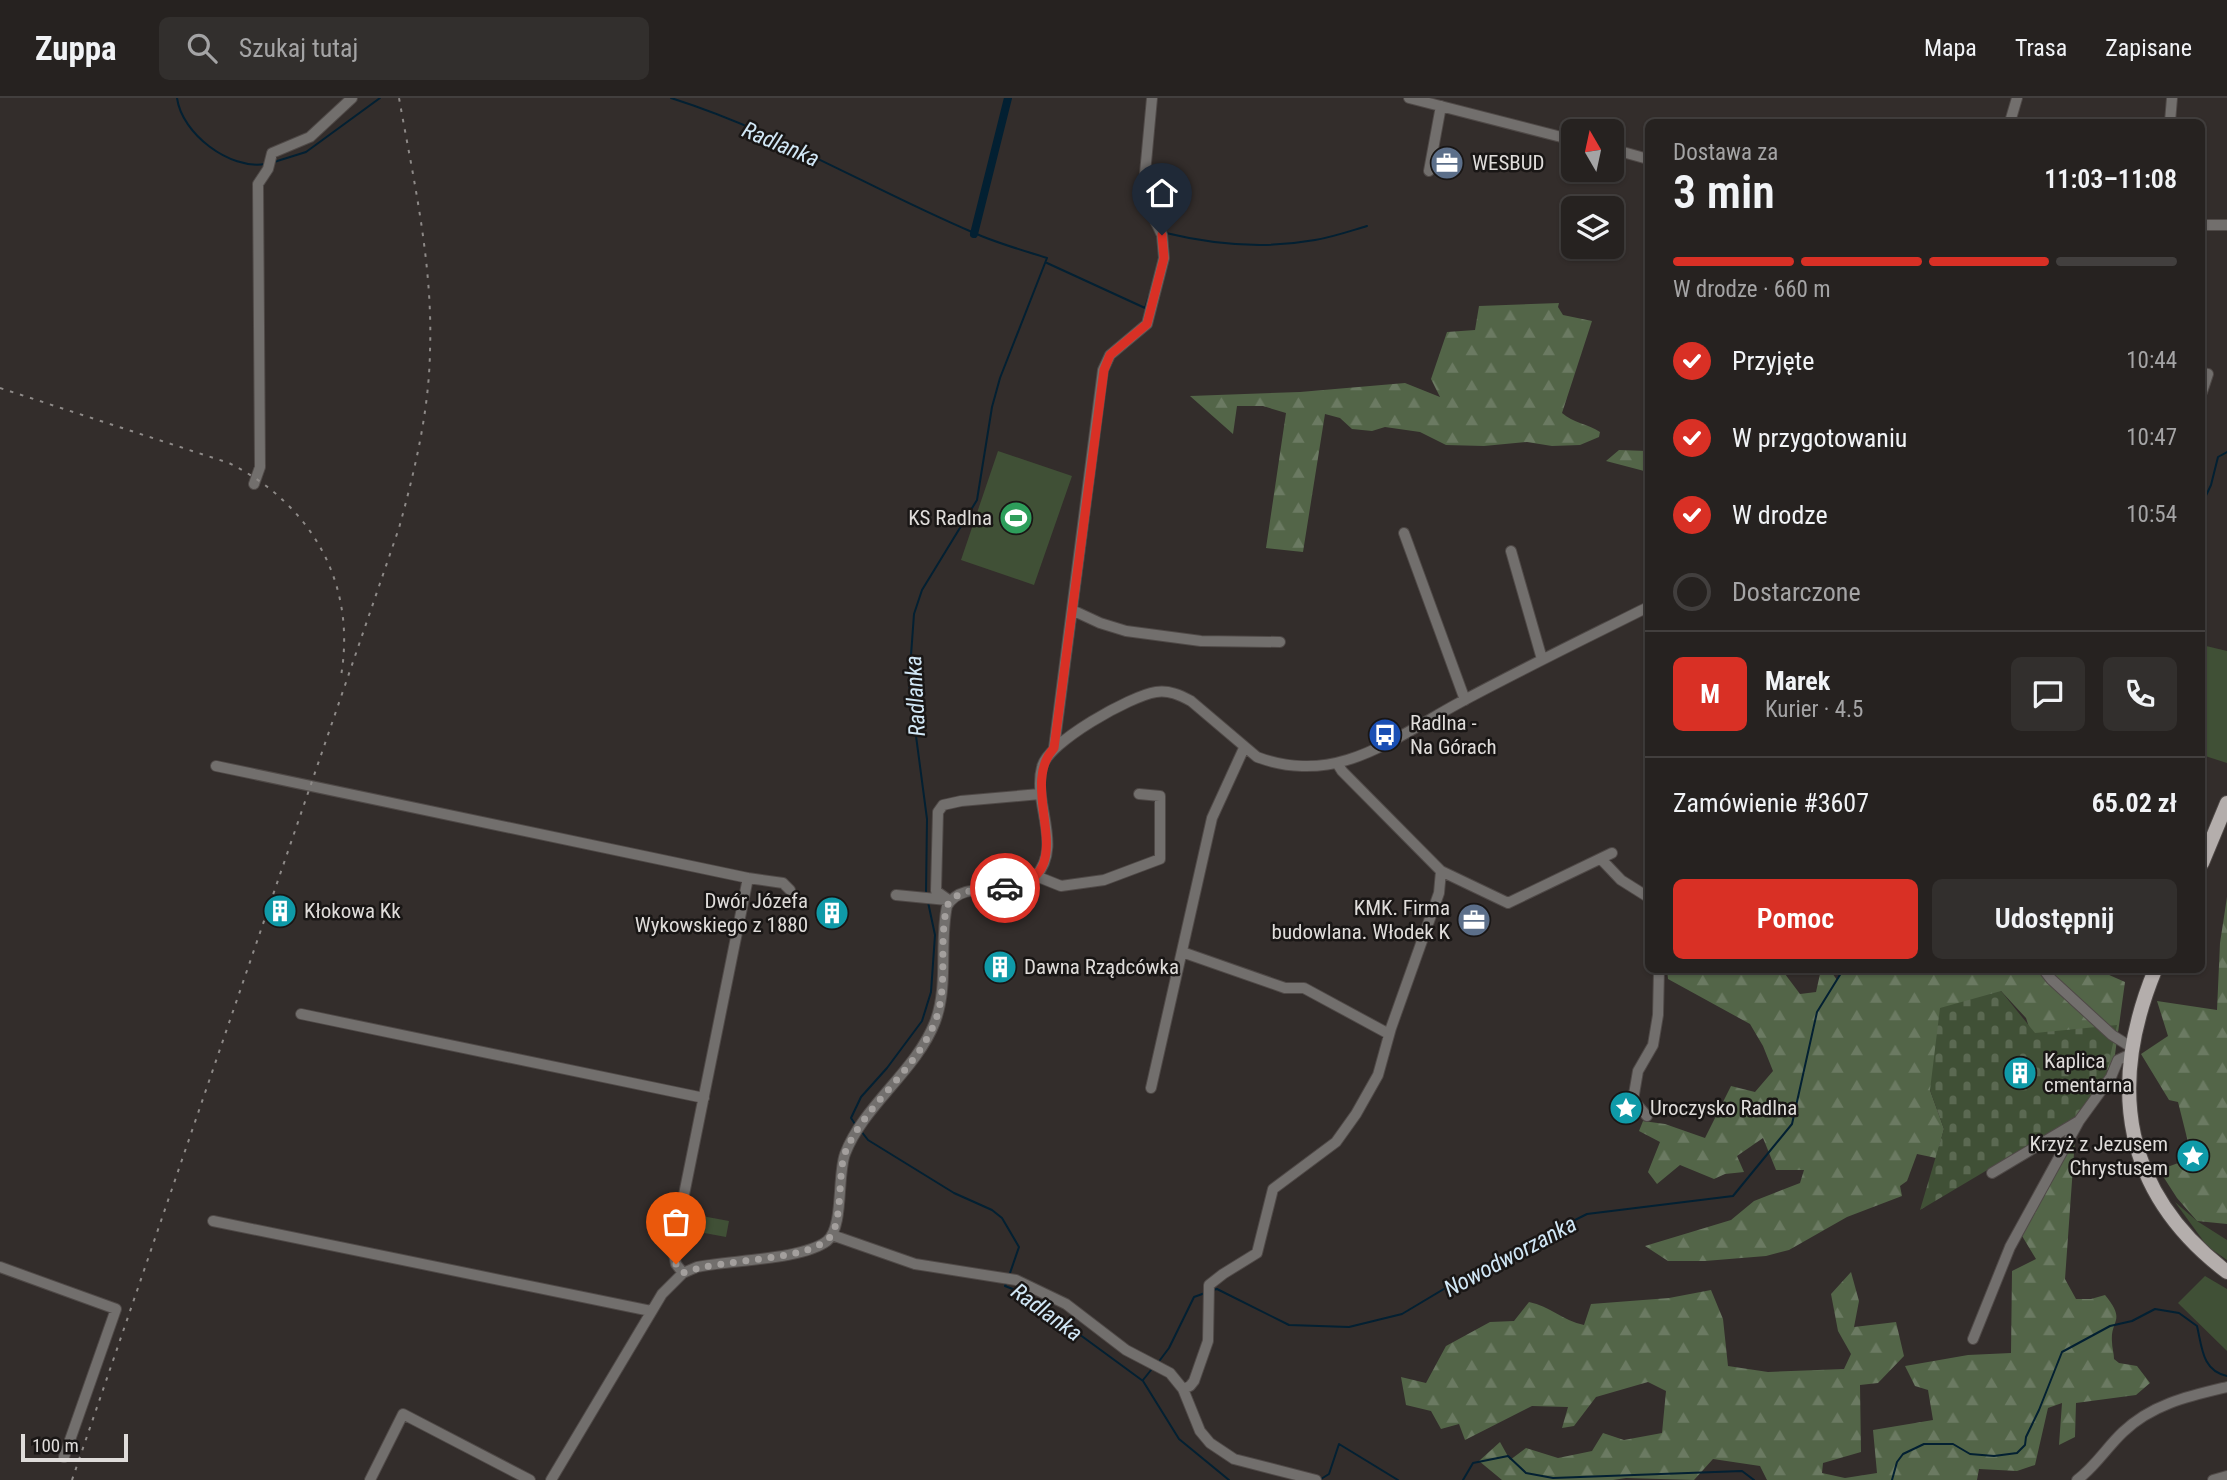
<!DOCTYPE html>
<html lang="pl">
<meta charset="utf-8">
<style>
body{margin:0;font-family:"Roboto Condensed",sans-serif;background:#322f2d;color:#f1f3f6;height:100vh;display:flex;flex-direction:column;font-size:26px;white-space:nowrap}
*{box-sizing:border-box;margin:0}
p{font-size:23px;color:#a4a4a5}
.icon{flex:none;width:38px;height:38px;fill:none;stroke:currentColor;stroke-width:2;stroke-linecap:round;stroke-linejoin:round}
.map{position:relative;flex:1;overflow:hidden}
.drawer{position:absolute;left:1645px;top:21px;width:560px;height:854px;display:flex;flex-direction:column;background:#262220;border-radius:10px;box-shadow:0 2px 5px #0004,0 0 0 2px #423f3e}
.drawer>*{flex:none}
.needle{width:46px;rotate:351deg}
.controls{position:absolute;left:1561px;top:21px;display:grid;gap:14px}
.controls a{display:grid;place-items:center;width:63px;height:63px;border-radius:10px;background:#262220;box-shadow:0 2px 5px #0004,0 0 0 2px #423f3e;font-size:35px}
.scale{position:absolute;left:21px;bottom:18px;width:107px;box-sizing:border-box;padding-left:7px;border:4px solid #dfdcda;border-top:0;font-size:19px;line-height:24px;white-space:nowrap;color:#dfdcda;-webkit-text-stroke:5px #191615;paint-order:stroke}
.pin{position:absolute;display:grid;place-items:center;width:60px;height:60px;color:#fff;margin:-72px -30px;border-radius:50% 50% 50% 0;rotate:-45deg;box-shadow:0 0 7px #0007}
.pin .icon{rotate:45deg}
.courier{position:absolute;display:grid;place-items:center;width:70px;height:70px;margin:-35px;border:5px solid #d93025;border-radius:50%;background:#fff;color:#222;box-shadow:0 2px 9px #0007}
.headline em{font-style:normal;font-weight:600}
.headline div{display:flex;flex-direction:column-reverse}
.headline{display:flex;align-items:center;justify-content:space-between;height:119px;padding:0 28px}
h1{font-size:46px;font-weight:600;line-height:52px}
.bar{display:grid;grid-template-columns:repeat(4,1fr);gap:10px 7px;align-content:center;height:84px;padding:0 28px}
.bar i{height:9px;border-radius:5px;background:#423f3e}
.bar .on{background:#d93025}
.bar p{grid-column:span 4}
.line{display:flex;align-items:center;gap:18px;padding:0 28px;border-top:2px solid #423f3e}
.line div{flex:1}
.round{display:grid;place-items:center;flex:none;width:74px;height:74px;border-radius:10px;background:#322f2d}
ol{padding:0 28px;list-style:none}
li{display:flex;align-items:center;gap:21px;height:77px}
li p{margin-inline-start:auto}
li .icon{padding:7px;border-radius:50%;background:#d93025;color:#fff;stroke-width:4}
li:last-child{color:#a4a4a5}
li i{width:38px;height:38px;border:4px solid #423f3e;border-radius:50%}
.primary-button{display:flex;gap:14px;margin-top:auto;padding:14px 28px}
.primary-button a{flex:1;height:80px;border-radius:10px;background:#d93025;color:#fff;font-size:28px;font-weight:600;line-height:80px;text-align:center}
.primary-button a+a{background:#322f2d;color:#f1f3f6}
header{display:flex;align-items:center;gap:42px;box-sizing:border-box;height:98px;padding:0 35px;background:#262220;border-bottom:2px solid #423f3e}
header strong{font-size:33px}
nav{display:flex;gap:38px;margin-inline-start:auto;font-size:24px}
.search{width:490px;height:63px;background:#322f2d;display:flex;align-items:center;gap:18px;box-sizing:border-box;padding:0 24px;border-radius:10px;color:#a4a4a5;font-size:26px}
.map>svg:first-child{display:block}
.grass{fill:#405036}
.forest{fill:url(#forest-firs)}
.cemetery{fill:url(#cemetery-stones)}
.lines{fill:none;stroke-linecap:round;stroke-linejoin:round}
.stream{stroke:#032032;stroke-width:2}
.canal{stroke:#032032;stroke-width:8}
.minor-casing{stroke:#4f4947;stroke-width:12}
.major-casing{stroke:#4f4947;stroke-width:16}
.minor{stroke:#726f6d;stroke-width:10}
.major{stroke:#b4aeac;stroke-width:14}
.rail{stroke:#8e8a88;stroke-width:2;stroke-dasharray:3.5 7;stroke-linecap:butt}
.done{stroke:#a39f9d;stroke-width:7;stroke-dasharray:0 12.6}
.route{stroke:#d93025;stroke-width:9}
.labels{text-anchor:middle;stroke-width:5;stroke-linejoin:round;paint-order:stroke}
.poi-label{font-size:21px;fill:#dfdcda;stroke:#191615;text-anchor:start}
.water-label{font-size:23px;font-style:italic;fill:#d1e7f6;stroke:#191615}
</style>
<header>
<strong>Zuppa</strong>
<div class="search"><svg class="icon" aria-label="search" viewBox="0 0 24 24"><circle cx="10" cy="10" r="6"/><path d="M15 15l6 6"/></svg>Szukaj tutaj</div>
<nav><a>Mapa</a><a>Trasa</a><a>Zapisane</a></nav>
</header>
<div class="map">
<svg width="2227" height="1382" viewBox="0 0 2227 1382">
<defs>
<pattern id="forest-firs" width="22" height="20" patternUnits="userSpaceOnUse" patternTransform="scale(1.75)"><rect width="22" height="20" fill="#536548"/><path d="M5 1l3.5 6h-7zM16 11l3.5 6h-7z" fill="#6b7a62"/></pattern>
<pattern id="cemetery-stones" width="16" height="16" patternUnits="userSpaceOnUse" patternTransform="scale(1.75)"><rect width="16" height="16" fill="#405036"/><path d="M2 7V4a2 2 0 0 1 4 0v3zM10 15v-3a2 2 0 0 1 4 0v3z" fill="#5b6952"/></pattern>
</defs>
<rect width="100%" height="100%" fill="#332d2b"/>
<!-- grass -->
<path class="grass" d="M998,353L1072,378L1034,487L961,462Z
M2202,547L2227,553V665L2202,657Z
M2175,1104L2197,1123L2227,1142V1162L2207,1148Z
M702,1118L729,1123L726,1139L699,1134Z
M2205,1178L2227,1191V1253L2178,1205Z"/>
<!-- forest -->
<path class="forest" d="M1559,205L1558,209L1563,217L1592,223L1562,315C1573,325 1588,326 1600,334L1599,339L1580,347L1552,348L1527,344L1484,348L1446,347L1420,334L1385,329L1372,333L1352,331L1340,320L1325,316L1303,454L1266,450L1286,315L1263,308H1237L1233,336L1190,298L1300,294L1405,285L1440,299L1431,281L1447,234L1475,232L1479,208Z
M1619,352L1648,353V374L1606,363Z
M2227,799V1126L2197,1123L2177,1100L2159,1072L2192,1060L2178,1004L2169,1002L2141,956L2168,938L2157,903L2217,912L2220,845Z
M1667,872H1782L1800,896L1816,894L1820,876L1824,872H1830L1837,882L1843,872H2098L2125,884L2113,971L2101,973L2031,935L2026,920L2001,893L1930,992L1944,1031L1936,1060L1917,1056L1907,1083L1900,1088L1902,1098L1847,1119L1789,1152L1766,1158L1705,1163H1668L1645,1148L1731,1122L1754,1103L1800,1085L1804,1072H1776L1763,1040L1737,1058L1744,1074L1725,1076L1714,1081L1680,1067L1657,1086L1648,1074L1660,1044L1639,1033L1643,1023L1665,1026L1705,1040L1731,988L1755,994L1773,973L1763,948L1750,926L1668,881Z
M2075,1041L2065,1181L2076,1201H2091L2105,1197C2127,1224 2110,1221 2112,1244C2112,1250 2114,1255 2114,1261L2119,1265L2137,1268L2150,1285L2136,1297L2076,1305L2075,1339L2059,1347L2062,1305L2048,1310L2035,1367L2017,1373L1979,1371L1977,1382H1767L1760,1368L1713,1361L1694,1382L1626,1380L1613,1382H1502L1479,1363L1500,1344L1510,1362L1526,1350L1558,1360L1592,1353L1603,1335L1624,1342L1662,1335L1666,1293L1648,1284L1596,1299L1574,1328L1562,1330L1568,1309L1532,1308L1465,1342L1459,1326L1441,1331L1431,1313L1406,1307L1401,1279L1426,1285L1446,1248L1490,1224L1514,1223L1529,1204C1550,1208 1563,1223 1584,1227L1591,1206L1669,1200L1711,1192L1723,1221L1728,1268L1768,1274L1844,1271L1851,1256L1838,1233L1831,1196L1851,1174L1859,1203L1854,1229L1896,1224L1904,1258L1878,1285L1860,1287L1861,1354L1823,1365L1822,1375L1845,1380L1877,1375L1873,1332L1933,1322L1928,1292L1915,1288L1905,1268L1968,1257L2011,1255L2012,1173L2036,1161L2019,1133Z"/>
<!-- cemetery -->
<path class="cemetery" d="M2001,893L2035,935L2117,927L2105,982L2078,1018L1920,1112L1944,1031L1930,992L1940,910Z"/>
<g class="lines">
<!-- stream -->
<path class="stream" d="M177,0C182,36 230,72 265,66
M671,0C776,33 871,91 972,134C996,145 1022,152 1047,160L1000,280L992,309L977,402L922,492L914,516L909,585L927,721L926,795
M274,64L306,54L380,0
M1166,135C1215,147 1265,151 1315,142C1333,139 1350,133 1367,128
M1047,165L1145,210L1149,198
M2202,406L2211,387L2218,359L2227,354
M855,1026L851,1020L861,999L887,970L922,923L931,894L935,837L928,804
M861,1033L868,1042L954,1095L992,1112L1002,1120L1019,1149L1010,1175
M1007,1184L1005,1188L1023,1195L1143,1283L1179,1341L1229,1382
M1213,1192L1217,1191L1289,1227L1349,1229L1402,1216L1479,1170L1587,1116L1733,1098L1792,1026L1817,914L1843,872
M1160,1262L1169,1250L1194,1199L1205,1195
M1143,1282L1151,1272
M1321,1381L1329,1376L1339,1346L1398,1382
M1463,1382L1473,1365L1508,1358L1526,1375L1553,1380L1742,1373L1754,1382
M1892,1382L1897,1364L1903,1356L1924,1346H1953L1970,1356L1994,1358L2017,1355L2025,1347L2026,1339L2039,1312L2062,1254L2110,1228L2132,1223L2155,1211L2179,1215L2197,1228C2202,1249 2202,1273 2227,1278"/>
<!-- canal -->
<path class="canal" d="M974,136L1008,0"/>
<defs>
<path id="minor" d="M1409,0L1573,42
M2010,24L2017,0
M2170,24L2172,0
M1612,51L1648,61
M1429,73L1441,8
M2202,127H2227
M2202,275L2208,276L2202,294
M254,386L260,369L258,86L268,71L272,55L310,39L352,0
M1404,435L1465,602
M1511,453L1542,561
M1072,512L1100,525L1126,533L1201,543L1280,544
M1054,650L1103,272L1110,257L1147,226L1164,160L1162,137L1143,97L1152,0
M1337,665L1342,673L1441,773L1508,805L1612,755
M216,668L748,780L783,785L790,792
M1601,761L1621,782L1648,799
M1036,778L1061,788L1104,782L1160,761V698L1139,696
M896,797L947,802
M950,803L936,793L938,714L943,707L961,703L1040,696
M1182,854L1285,890H1304L1389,936
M2044,872L2051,881L2112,937L2131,949
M301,916L704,1000
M1151,990L1212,720L1244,650
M1647,1018L1633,1002L1638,973L1653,947L1658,917L1659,872
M1992,1075L2079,1023L2111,979L2118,962L2131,956
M213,1123L651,1213
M832,1137L915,1166L1016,1182L1066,1206L1126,1252L1170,1275L1183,1291L1200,1333L1210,1345L1234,1361L1316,1382
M0,1169L116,1211L64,1359
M683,1175L676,1166L673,1151L748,780
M1973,1241L2010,1149L2079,1023
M1183,1291L1190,1288L1194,1283L1208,1243L1209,1187L1223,1176L1257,1155L1273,1091L1336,1044L1356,1016L1378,977L1391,930L1439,795L1441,773
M370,1382L403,1316L530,1382
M551,1382L662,1196L683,1175L697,1169C730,1162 802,1162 827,1143C844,1129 837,1078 845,1056C863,1008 916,973 935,924C949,887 939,846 947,808C964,778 1013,803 1035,779C1064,748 1032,705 1042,669C1048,644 1130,598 1156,594C1169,592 1180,597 1191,603L1257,659C1286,670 1318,671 1347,662C1382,652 1424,624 1457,606C1520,572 1584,541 1648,509
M2077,1382C2095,1369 2107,1349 2123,1334C2152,1306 2189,1298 2227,1289
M2213,1382L2227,1378"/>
<path id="major" d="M2202,765L2227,705
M2155,872C2107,989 2123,1095 2227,1174"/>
</defs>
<!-- minor casing -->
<use href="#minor" class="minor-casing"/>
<!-- major casing -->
<use href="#major" class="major-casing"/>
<!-- minor -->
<use href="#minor" class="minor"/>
<!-- major -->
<use href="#major" class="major"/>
<!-- rail -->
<path class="rail" d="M0,290L229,365C311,406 357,485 341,578
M72,1382L399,430C415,372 429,313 430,253C433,167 414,84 399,0"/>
</g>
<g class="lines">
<!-- done -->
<path class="done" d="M676,1166L683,1175C721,1160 800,1164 827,1142C844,1129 837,1077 845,1055C863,1009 916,972 935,924C949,887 938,846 947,808C958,788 986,793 1005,790"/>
<!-- route -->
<path class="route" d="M1005,790C1087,779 1015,692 1054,650L1104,272L1110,257L1147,226L1164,160L1162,137"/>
</g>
<!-- icons -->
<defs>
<symbol id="office-disc" viewBox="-11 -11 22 22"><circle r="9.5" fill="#5c6f8a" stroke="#191615"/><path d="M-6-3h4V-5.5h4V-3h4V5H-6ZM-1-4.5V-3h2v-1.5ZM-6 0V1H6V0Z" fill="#fff"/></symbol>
<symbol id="stadium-disc" viewBox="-11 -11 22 22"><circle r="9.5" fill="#2e9e5b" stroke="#191615"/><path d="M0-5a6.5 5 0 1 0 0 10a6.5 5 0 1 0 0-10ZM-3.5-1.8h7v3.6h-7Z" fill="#fff"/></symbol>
<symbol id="bus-disc" viewBox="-11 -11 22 22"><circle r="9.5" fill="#1a4fb4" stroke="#191615"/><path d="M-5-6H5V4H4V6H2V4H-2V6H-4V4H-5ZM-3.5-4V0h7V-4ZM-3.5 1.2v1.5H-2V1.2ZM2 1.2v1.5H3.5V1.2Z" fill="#fff"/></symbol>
<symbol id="building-disc" viewBox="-11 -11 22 22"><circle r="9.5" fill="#0f9aa8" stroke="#191615"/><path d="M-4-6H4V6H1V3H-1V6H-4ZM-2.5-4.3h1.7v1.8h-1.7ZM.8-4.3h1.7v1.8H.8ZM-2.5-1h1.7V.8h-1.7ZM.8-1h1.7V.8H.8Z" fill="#fff"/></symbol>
<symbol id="sight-disc" viewBox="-11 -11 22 22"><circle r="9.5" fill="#0f9aa8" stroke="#191615"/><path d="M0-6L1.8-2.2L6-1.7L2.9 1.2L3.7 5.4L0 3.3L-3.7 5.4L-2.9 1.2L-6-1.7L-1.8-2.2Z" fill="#fff"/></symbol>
</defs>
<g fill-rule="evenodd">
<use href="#office-disc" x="1428" y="46" width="38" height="38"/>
<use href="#stadium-disc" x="997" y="401" width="38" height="38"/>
<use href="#bus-disc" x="1366" y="618" width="38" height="38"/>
<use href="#building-disc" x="261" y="794" width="38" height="38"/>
<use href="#building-disc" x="813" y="796" width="38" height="38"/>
<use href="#office-disc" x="1455" y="803" width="38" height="38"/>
<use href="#building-disc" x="981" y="850" width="38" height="38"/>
<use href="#building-disc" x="2001" y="956" width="38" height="38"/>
<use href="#sight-disc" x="1607" y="991" width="38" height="38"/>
<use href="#sight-disc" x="2174" y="1039" width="38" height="38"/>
</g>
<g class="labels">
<!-- poi labels -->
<g class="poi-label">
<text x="1472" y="72">WESBUD</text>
<text x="992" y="427" text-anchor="end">KS Radlna</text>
<text x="1410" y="632">Radlna -<tspan x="1410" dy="24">Na Górach</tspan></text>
<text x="808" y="810" text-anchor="end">Dwór Józefa<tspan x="808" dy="24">Wykowskiego z 1880</tspan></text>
<text x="1450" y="817" text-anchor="end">KMK. Firma<tspan x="1450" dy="24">budowlana. Włodek K</tspan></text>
<text x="304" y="820">Kłokowa Kk</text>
<text x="1024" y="876">Dawna Rządcówka</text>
<text x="2044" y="970">Kaplica<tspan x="2044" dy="24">cmentarna</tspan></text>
<text x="1650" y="1017">Uroczysko Radlna</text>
<text x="2168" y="1053" text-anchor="end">Krzyż z Jezusem<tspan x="2168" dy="24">Chrystusem</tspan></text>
</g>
<!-- water labels -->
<g class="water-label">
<text transform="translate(781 46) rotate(23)" y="8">Radlanka</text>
<text transform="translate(915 598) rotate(-93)" y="8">Radlanka</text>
<text transform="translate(1510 1158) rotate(-28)" y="8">Nowodworzanka</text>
<text transform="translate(1047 1214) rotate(36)" y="8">Radlanka</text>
</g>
</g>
</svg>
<div class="controls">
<a><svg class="needle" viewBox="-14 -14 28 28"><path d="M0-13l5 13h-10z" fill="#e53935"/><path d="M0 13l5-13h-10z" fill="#a4a4a5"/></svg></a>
<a><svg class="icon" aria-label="layers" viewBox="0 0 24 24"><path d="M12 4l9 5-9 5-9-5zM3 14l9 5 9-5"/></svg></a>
</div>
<div class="scale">100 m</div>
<div class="pin" style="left:676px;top:1166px;background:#ea580c"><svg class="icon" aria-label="bag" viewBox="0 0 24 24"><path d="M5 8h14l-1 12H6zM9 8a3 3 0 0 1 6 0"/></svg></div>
<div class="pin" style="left:1162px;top:137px;background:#1f2937"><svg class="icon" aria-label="home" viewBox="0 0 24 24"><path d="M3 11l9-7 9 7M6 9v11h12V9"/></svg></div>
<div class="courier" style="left:1005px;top:790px"><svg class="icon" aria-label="car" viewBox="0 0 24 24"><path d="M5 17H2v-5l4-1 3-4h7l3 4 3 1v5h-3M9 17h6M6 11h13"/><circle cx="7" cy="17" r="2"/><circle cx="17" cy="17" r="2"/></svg></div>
<section class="drawer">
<div class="headline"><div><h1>3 min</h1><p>Dostawa za</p></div><em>11:03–11:08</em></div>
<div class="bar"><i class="on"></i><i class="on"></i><i class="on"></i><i></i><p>W drodze · 660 m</p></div>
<ol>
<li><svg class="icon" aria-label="check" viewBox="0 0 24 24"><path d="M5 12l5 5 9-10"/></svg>Przyjęte<p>10:44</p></li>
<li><svg class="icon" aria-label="check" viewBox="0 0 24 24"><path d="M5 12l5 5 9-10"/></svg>W przygotowaniu<p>10:47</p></li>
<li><svg class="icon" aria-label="check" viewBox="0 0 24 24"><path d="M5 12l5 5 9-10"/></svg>W drodze<p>10:54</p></li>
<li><i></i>Dostarczone</li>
</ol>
<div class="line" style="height:126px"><b class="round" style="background:#d93025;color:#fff">M</b><div><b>Marek</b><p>Kurier · 4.5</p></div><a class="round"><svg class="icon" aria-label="chat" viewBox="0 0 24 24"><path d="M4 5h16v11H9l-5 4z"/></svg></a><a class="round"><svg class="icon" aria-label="phone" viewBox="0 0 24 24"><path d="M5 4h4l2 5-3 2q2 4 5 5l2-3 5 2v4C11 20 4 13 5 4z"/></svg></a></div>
<div class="line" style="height:91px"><div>Zamówienie #3607</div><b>65.02 zł</b></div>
<div class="primary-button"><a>Pomoc</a><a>Udostępnij</a></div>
</section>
</div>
